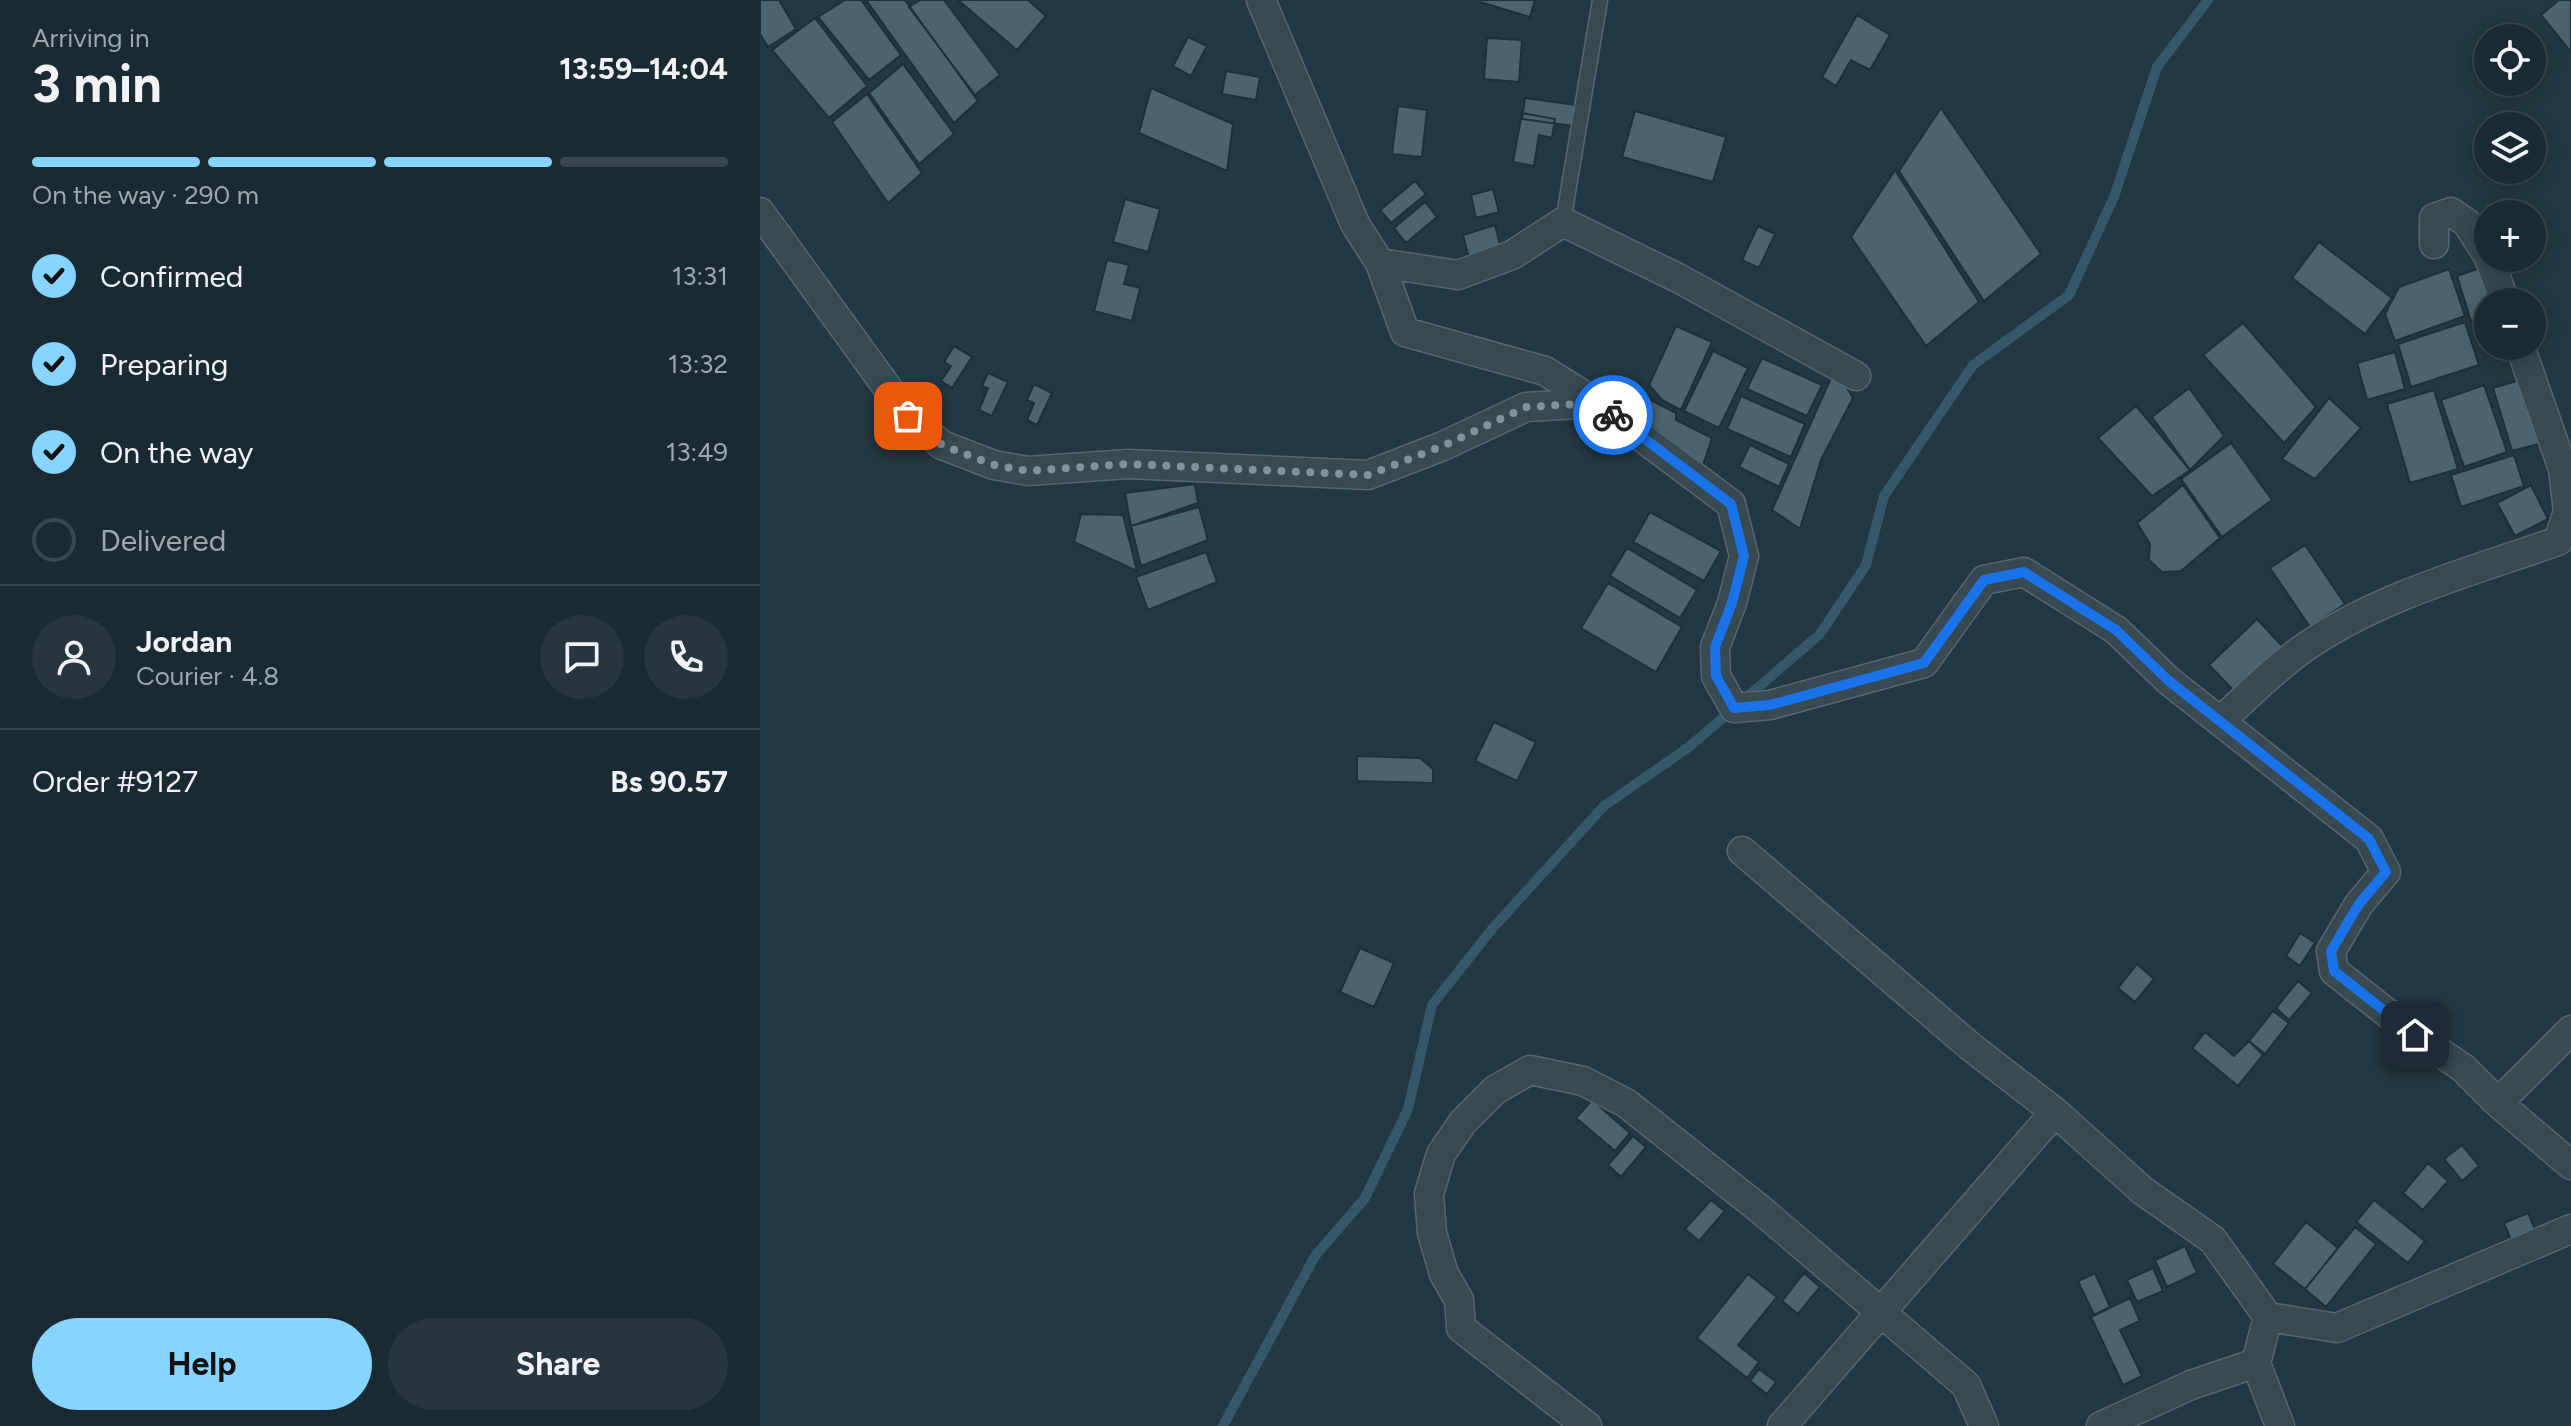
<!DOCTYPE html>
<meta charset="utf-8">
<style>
body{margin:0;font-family:Figtree,sans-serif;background:#27363e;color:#f1f3f6;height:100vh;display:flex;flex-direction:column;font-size:30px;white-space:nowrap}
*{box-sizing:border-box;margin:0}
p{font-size:26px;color:#9fa7ac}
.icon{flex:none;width:44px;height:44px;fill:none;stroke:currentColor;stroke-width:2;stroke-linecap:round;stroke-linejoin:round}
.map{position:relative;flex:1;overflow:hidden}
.panel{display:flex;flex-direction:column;background:#1a2a32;width:760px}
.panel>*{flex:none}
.controls{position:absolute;left:1714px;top:24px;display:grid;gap:16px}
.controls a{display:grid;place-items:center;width:72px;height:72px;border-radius:50%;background:#1a2a32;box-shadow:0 4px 20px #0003,0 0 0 2px #38464d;font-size:40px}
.pin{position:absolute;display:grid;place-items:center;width:68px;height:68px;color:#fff;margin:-34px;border-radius:16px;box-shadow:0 4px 12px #0006}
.courier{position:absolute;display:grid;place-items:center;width:80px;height:80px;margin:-40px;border:6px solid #1a73e8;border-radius:50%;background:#fff;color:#222;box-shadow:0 2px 10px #0007}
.headline em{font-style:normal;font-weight:700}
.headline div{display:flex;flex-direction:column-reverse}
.headline{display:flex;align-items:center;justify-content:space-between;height:136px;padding:0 32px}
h1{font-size:52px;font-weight:700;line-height:60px}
.bar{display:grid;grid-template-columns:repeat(4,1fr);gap:12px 8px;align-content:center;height:96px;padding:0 32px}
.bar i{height:10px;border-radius:6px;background:#38464d}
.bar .active{background:#86d4ff}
.bar p{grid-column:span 4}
.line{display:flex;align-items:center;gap:20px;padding:0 32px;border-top:2px solid #38464d}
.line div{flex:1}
.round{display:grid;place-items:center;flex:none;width:84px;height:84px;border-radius:42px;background:#27363e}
ol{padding:0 32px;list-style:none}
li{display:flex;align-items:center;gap:24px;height:88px}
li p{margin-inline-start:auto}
li .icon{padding:8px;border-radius:50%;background:#86d4ff;color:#111;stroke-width:4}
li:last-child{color:#9fa7ac}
li i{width:44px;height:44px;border:4px solid #38464d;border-radius:50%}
.button{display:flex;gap:16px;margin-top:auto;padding:16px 32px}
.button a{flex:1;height:92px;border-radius:48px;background:#86d4ff;color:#111;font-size:32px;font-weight:700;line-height:92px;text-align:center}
.button a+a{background:#27363e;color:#f1f3f6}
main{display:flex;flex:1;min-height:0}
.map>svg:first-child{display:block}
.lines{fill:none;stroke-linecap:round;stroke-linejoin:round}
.stream{stroke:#345869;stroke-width:10}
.building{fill:#4b636e;stroke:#1e3039;stroke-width:2}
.lane-casing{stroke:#55666f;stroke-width:17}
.street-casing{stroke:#55666f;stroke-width:31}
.lane{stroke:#374952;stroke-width:14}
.street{stroke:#374952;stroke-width:28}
.done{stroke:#81929c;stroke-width:8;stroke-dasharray:0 14.4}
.route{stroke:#1a73e8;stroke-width:10}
</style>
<main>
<section class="panel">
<div class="headline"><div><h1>3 min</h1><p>Arriving in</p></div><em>13:59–14:04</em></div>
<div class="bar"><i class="active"></i><i class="active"></i><i class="active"></i><i></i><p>On the way · 290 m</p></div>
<ol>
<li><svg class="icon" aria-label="check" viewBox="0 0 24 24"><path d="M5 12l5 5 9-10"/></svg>Confirmed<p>13:31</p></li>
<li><svg class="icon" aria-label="check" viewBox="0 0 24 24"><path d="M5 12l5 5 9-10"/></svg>Preparing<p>13:32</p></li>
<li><svg class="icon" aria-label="check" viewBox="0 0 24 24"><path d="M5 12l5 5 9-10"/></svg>On the way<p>13:49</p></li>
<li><i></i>Delivered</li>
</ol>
<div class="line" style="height:144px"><a class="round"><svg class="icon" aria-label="person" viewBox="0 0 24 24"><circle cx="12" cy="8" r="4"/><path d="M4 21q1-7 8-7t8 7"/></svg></a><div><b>Jordan</b><p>Courier · 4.8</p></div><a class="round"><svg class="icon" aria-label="chat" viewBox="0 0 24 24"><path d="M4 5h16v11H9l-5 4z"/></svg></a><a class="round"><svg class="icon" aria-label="phone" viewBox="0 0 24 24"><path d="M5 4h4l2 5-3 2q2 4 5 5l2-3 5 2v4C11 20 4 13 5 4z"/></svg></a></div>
<div class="line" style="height:104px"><div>Order #9127</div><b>Bs 90.57</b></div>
<div class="button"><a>Help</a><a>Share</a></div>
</section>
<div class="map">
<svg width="1811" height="1426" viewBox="0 0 1811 1426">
<rect width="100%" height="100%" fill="#233842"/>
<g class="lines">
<!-- stream -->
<path class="stream" d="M463,1426L555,1256L605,1198L648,1109L672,1005L732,929L844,806L929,747L1060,634L1106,565L1124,496L1213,365L1309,295L1354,197L1397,67L1448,0"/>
</g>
<!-- building -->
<path class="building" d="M0,0H19L36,29L8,47L0,34Z
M85,0H101L141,55L109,80L58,17Z
M106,0H145L218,101L194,123Z
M160,0H184L240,75L215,95L149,7Z
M198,0H268L286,16L257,50Z
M720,0H775L770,17L720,2Z
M1799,0H1811V52L1781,15Z
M1097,15L1130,35L1110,70L1091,60L1076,86L1062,77Z
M55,18L107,86L69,118L12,50Z
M428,37L447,46L431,76L413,66Z
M727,38L762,40L759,82L724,79Z
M143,64L194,134L159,164L109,93Z
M466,71L500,77L496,100L462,94Z
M391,88L473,124L467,171L379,133Z
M107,94L162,173L128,203L72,122Z
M765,98L816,105L813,126L762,119Z
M638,106L667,110L662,157L632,154Z
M1181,108L1281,254L1224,301L1139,171Z
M875,111L966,137L953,182L862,157Z
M762,113L795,119L792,138L779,135L774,166L753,162Z
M1135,170L1219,302L1166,346L1091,237Z
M655,181L666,194L631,223L620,210Z
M733,189L739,212L716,218L711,195Z
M365,199L400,209L388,252L353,242Z
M665,202L677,217L646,243L634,228Z
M735,225L742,252L710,262L703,235Z
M998,226L1015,234L999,268L982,260Z
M1559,242L1632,298L1605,334L1532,278Z
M347,260L369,265L364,284L380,288L372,321L334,311Z
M1723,267L1734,302H1728V316L1711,321L1697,276Z
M1689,269L1705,316L1635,341L1625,314L1639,287Z
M1705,322L1719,365L1651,387L1638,344Z
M1483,323L1556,407L1524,443L1443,355Z
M916,326L952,342L921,410L902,400L889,385Z
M194,346L212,357L192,388L181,381L191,366L184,362Z
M953,351L988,368L959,428L924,411Z
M1635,352L1645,389L1607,400L1597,363Z
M1002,358L1062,385L1047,416L987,389Z
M228,373L248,382L232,416L219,410L228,388L222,386Z
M1071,378L1086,386L1093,398L1061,460L1040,529L1012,510Z
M1763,379L1782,443L1752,451L1733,388Z
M274,384L292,393L277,425L267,420L274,403L267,400Z
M1724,385L1747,452L1704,467L1681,400Z
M1429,388L1464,436L1430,470L1392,417Z
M1674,390L1698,469L1650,483L1627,404Z
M879,394L916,413V420L952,438L942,468L873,410Z
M981,396L1045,424L1031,457L967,429Z
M1569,398L1601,428L1555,479L1522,459Z
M1376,406L1430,470L1392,496L1338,438Z
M1471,443L1512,500L1462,537L1421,479Z
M990,445L1029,464L1019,487L979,467Z
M1754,455L1764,486L1701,507L1691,475Z
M435,484L438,503L371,526L365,493Z
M1423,485L1460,538L1421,571L1402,572L1389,560L1390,544L1377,523Z
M1771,485L1788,519L1755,536L1737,503Z
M439,507L448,540L381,566L371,526Z
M890,512L961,551L944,581L873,542Z
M321,514L363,515L377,571L314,542Z
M1545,545L1585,604L1550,627L1510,568Z
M867,548L937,590L920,618L850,576Z
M446,552L457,582L388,610L376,577Z
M848,583L922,627L896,672L821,628Z
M1497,619L1525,649L1477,694L1449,665Z
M734,722L776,742L757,781L715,761Z
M597,756L660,758L673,769V783L597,781Z
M1540,933L1555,943L1540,966L1526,956Z
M600,948L634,963L614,1007L580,992Z
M1377,964L1394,979L1375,1002L1358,988Z
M1538,981L1552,993L1529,1020L1516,1008Z
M1513,1011L1529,1023L1505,1054L1489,1041Z
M1445,1032L1474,1056L1489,1041L1503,1055L1478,1086L1432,1048Z
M832,1100L870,1133L855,1151L816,1118Z
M873,1136L886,1147L861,1177L848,1165Z
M1702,1145L1719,1166L1702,1181L1684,1159Z
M1668,1163L1688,1181L1663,1210L1643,1193Z
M951,1200L965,1211L939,1241L925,1229Z
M1614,1200L1665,1241L1648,1263L1596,1222Z
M1768,1213L1777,1234L1753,1245L1744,1223Z
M1546,1222L1578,1248L1545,1289L1513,1264Z
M1595,1227L1616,1244L1566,1307L1545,1289Z
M1425,1246L1437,1273L1407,1287L1395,1260Z
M1393,1268L1403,1291L1377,1302L1367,1280Z
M1044,1273L1060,1287L1038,1314L1022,1301Z
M1335,1273L1350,1307L1334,1315L1318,1281Z
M988,1274L1017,1297L978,1345L999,1362L987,1378L937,1338Z
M1370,1298L1380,1321L1360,1330L1382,1376L1363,1385L1331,1317Z
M999,1369L1016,1382L1007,1394L990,1381Z"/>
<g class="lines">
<defs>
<path id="lane" d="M803,222L840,0"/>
<path id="street" d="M501,0L595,224L620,263L645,332L785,371L836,403L971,504L984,556L972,603L955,647L956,676L974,708L1010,705L1164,663L1224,580L1264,572L1356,630L1409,681L1609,839L1626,872L1599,904L1571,951L1574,971L1655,1035L1703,1068L1738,1103L1811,1165
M0,212L148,416L182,445L234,465L268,471L368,464L608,475L683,446L766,407L836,403
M1674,244V218L1691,212L1707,223L1728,256
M1729,258L1745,302
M620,263L698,275L752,255L803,222L918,278L1096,376
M1460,721C1487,697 1514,669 1544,648C1618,596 1713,571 1798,541L1808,512L1803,469L1760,346
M982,851L1211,1047L1295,1112L1383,1191L1453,1240L1508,1317L1577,1328L1811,1229
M1738,1103L1811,1030
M1496,1363L1520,1426
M827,1426L701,1328L699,1300L684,1274L672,1233L669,1194L681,1154L703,1122L735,1090L770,1070L823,1081L866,1103L1001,1210L1206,1385L1224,1426
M1022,1426L1295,1112
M1341,1426L1431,1385L1496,1363L1508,1317"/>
</defs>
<!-- lane casing -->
<use href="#lane" class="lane-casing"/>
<!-- street casing -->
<use href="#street" class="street-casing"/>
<!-- lane -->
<use href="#lane" class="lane"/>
<!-- street -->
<use href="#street" class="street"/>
</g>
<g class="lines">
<!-- done -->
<path class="done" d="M148,416L182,445L234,465L268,471L368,464L608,475L683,446L766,407L836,403L853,415"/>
<!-- route -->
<path class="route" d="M853,415L971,504L984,556L972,603L955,647L956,676L974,708L1010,705L1164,663L1224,580L1264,572L1356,630L1409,681L1609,839L1626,872L1599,904L1571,951L1574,971L1655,1035"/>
</g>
</svg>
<div class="controls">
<a><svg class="icon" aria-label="locate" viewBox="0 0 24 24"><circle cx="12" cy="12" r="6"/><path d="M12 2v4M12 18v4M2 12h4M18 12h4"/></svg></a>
<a><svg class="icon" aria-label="layers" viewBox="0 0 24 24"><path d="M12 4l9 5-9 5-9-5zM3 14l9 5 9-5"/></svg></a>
<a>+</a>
<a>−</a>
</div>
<div class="pin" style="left:148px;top:416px;background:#ea580c"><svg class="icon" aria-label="bag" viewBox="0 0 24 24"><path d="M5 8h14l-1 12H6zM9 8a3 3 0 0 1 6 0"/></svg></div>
<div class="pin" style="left:1655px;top:1035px;background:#1f2937"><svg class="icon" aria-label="home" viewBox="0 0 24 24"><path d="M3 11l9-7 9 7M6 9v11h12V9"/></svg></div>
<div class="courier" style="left:853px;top:415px"><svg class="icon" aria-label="bike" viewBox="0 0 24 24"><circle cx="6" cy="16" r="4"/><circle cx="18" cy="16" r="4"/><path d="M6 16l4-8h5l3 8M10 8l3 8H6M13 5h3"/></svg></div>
</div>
</main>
